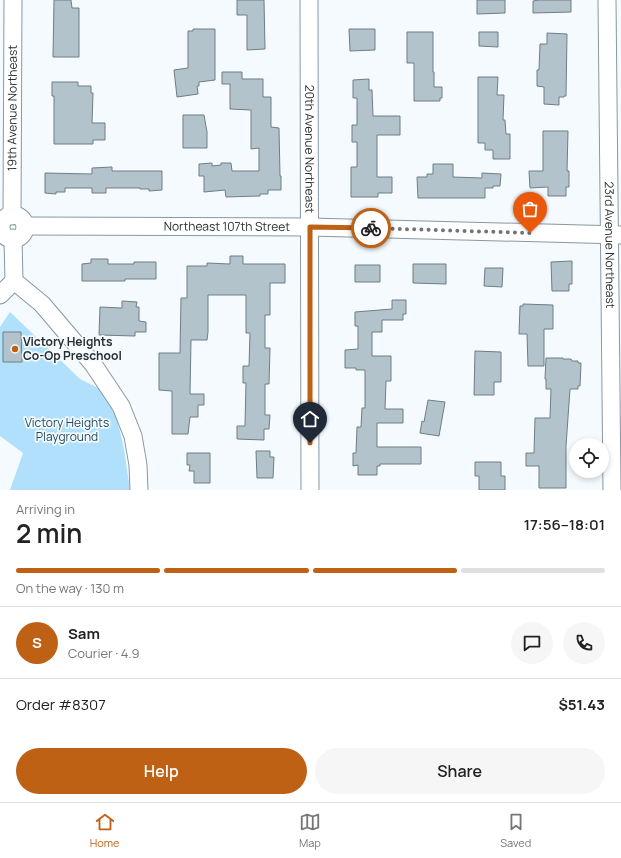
<!DOCTYPE html>
<meta charset="utf-8">
<style>
body{margin:0;font-family:Manrope,sans-serif;background:#f6f6f6;color:#222;height:100vh;display:flex;flex-direction:column;font-size:15px;white-space:nowrap}
*{box-sizing:border-box;margin:0}
p{font-size:13px;color:#767676}
.icon{flex:none;width:22px;height:22px;fill:none;stroke:currentColor;stroke-width:2;stroke-linecap:round;stroke-linejoin:round}
.map{position:relative;height:490px;overflow:hidden}
.details{display:flex;flex-direction:column;background:#fff;flex:1}
.details>*{flex:none}
.tools{position:absolute;left:569px;top:438px;display:grid;gap:8px}
.tools a{display:grid;place-items:center;width:40px;height:40px;border-radius:50%;background:#fff;box-shadow:0 2px 6px #0003;font-size:20px}
.pin{position:absolute;display:grid;place-items:center;width:34px;height:34px;color:#fff;margin:-41px -17px;border-radius:50% 50% 50% 0;rotate:-45deg;box-shadow:0 0 4px #0007}
.pin .icon{rotate:45deg}
.courier{position:absolute;display:grid;place-items:center;width:40px;height:40px;margin:-20px;border:3px solid #bf6115;border-radius:50%;background:#fff;color:#222;box-shadow:0 1px 5px #0007}
.summary em{font-style:normal;font-weight:600}
.summary div{display:flex;flex-direction:column-reverse}
.summary{display:flex;align-items:center;justify-content:space-between;height:68px;padding:0 16px}
h1{font-size:26px;font-weight:600;line-height:30px}
.bar{display:grid;grid-template-columns:repeat(4,1fr);gap:6px 4px;align-content:center;height:48px;padding:0 16px}
.bar i{height:5px;border-radius:3px;background:#e0e0e0}
.bar .active{background:#bf6115}
.bar p{grid-column:span 4}
.line{display:flex;align-items:center;gap:10px;padding:0 16px;border-top:1px solid #e0e0e0}
.line div{flex:1}
.round{display:grid;place-items:center;flex:none;width:42px;height:42px;border-radius:21px;background:#f6f6f6}
.cta{display:flex;gap:8px;margin-top:auto;padding:8px 16px}
.cta a{flex:1;height:46px;border-radius:24px;background:#bf6115;color:#fff;font-size:16px;font-weight:600;line-height:46px;text-align:center}
.cta a+a{background:#f6f6f6;color:#222}
.dock{display:flex;justify-content:space-around;align-items:center;height:56px;border-top:1px solid #e0e0e0;background:#fff;font-size:11px;color:#767676}
.dock a{display:grid;justify-items:center;gap:2px}
.dock .active{color:#bf6115}
.map>svg:first-child{display:block}
.green{fill:#b0e0fb}
.building{fill:#b2c3cc;stroke:#6e7d86}
.lines{fill:none;stroke-linecap:round;stroke-linejoin:round}
.minor-casing{stroke:#8998a1;stroke-width:19}
.minor{stroke:#fff;stroke-width:17}
.done{stroke:#6f7579;stroke-width:4;stroke-dasharray:0 7.2}
.route{stroke:#bf6115;stroke-width:5}
.poi-dot{fill:#bf6115;stroke:#f4fafe;stroke-width:1.5}
.labels{text-anchor:middle;stroke-width:3.5;stroke-linejoin:round;paint-order:stroke}
.street-label{font-size:12px;fill:#282e32;stroke:#f4fafe}
.poi-label{font-size:12px;font-weight:bold;fill:#282e32;stroke:#f4fafe;text-anchor:start}
.park-label{font-size:12px;fill:#1f4a5f;stroke:#f4fafe}
</style>
<div class="map">
<svg width="621" height="490" viewBox="0 0 621 490">
<rect width="100%" height="100%" fill="#f4fafe"/>
<!-- green -->
<path class="green" d="M10,312L80,379L102,390L117,419L124,449L130,490H10L23,453L0,436V327Z"/>
<!-- building -->
<path class="building" d="M54,0H71L72,8H79V57H53Z
M237,0H264L265,49L247,50V15H237Z
M477,0H505V13L477,14Z
M539,0H571V12L533,13V1Z
M193,29H215V80L199,82V86H197L198,94L177,97L174,70L188,68V31H193Z
M349,29H375V50L350,51Z
M407,32H433V72H434V87H442V98H440V101H414V63H407Z
M479,32H498V47L479,46Z
M547,33L567,34L566,96H564V97H559V105L544,104V87L537,86V70H539L540,44H547Z
M222,72H242V79H263V97H271V127L279,128L280,176H281V190H268V194H260V196L226,197L225,190L204,192V176H199V164L212,163V166L221,165V163H231L232,171H259V148L251,149V110L230,109V84H222Z
M478,77H498L497,95H504L503,120H505L506,134H510V159H493V150H485V143H478Z
M369,79V90H372L373,116H400V135H377V177H392V193H378V197H351V167H357V142H352V125H357V98H353V80Z
M52,82H78V86H91V93H93L92,123H105V140H93V144H54V96H52Z
M183,115H204L207,132V148H183Z
M543,131H568L567,171H569V187H566V196H548V187L530,188L529,171H543Z
M433,164H453V177L482,178V173L501,174L500,186H493V188H485V198H418L417,177H427V174H433Z
M112,167V171H162V190L149,191V189H140V188H106V193H92V188H65V192H56V194L45,193V173L92,174V168Z
M230,256H243V264H285V283H270V315H265V348H270L269,384H265V415H270L269,429H264V440L237,439V426H245L246,383H243V366H249L250,333H246V295H208V332L207,340H191L190,394H204V405H198V417H190L188,434H172V391L159,390V353H180L181,298H187V266H207V263L230,264Z
M91,259H108V264H134V262H156V279H125V281H82V264L91,263Z
M572,261V284H569V291H552L551,262Z
M413,264H446V284L413,283Z
M355,265H380V282H355Z
M485,268H503L502,287L484,286Z
M392,300H406V314H403V320H382V332H372V356H391V381H386L385,409H403V423H377V447H421V464H380V466H377V475H358V465L353,466V453H356L357,427H361L362,408H365V370H356V368H345V350L358,349V326H355V312L392,309Z
M122,301L137,302L136,307H139V321L146,322V332H135V336L99,335L100,307L122,308Z
M523,304L553,305V329H544V366H528L527,334H519L520,306H523Z
M3,332H21L22,362H3Z
M475,351L501,352V382H494V395H474Z
M546,358H563V359H571L572,361H578V363H581L580,386H578V389H570L566,446V488H539V466H526V453H534L535,418H550L551,389H546V379H545Z
M428,400L445,402L439,436L420,433L422,421L424,422Z
M256,451H270V457H274L273,478H257Z
M187,453H210V483H194V471H189L190,465H187Z
M475,462H501V476H505V490H479V476H475Z"/>
<g class="lines">
<defs>
<g id="minor">
<path id="s1" d="M309,0L310,490"/>
<path id="s2" d="M607,0L612,490"/>
<circle cx="13" cy="227" r="12"/>
<path id="s3" d="M12,216L13,0"/>
<path id="s4" d="M25,226L310,227L621,235"/>
<path d="M13,238L14,281"/>
<path d="M14,281L42,304L93,364L121,406L133,436L138,465L139,490"/>
<path d="M0,295L14,281"/>
</g>
</defs>
<!-- minor casing -->
<use href="#minor" class="minor-casing"/>
<!-- minor -->
<use href="#minor" class="minor"/>
</g>
<g class="lines">
<!-- done -->
<path class="done" d="M371,228L530,233"/>
<!-- route -->
<path class="route" d="M310,443V227L371,228"/>
</g>
<!-- markers -->
<circle class="poi-dot" cx="15" cy="349" r="4"/>
<g class="labels">
<!-- street labels -->
<g class="street-label">
<text dy="4" stroke="none"><textPath href="#s3" startOffset="108">19th Avenue Northeast</textPath></text>
<text dy="4" stroke="none"><textPath href="#s1" startOffset="149">20th Avenue Northeast</textPath></text>
<text dy="4" stroke="none"><textPath href="#s4" startOffset="202">Northeast 107th Street</textPath></text>
<text dy="4" stroke="none"><textPath href="#s2" startOffset="245">23rd Avenue Northeast</textPath></text>
</g>
<!-- poi labels -->
<g class="poi-label">
<text x="23" y="346">Victory Heights<tspan x="23" dy="14">Co-Op Preschool</tspan></text>
</g>
<!-- park labels -->
<g class="park-label">
<text x="67" y="427">Victory Heights<tspan x="67" dy="14">Playground</tspan></text>
</g>
</g>
</svg>
<div class="tools">
<a><svg class="icon" aria-label="locate" viewBox="0 0 24 24"><circle cx="12" cy="12" r="6"/><path d="M12 2v4M12 18v4M2 12h4M18 12h4"/></svg></a>
</div>
<div class="pin" style="left:530px;top:233px;background:#ea580c"><svg class="icon" aria-label="bag" viewBox="0 0 24 24"><path d="M5 8h14l-1 12H6zM9 8a3 3 0 0 1 6 0"/></svg></div>
<div class="pin" style="left:310px;top:443px;background:#1f2937"><svg class="icon" aria-label="home" viewBox="0 0 24 24"><path d="M3 11l9-7 9 7M6 9v11h12V9"/></svg></div>
<div class="courier" style="left:371px;top:228px"><svg class="icon" aria-label="bike" viewBox="0 0 24 24"><circle cx="6" cy="16" r="4"/><circle cx="18" cy="16" r="4"/><path d="M6 16l4-8h5l3 8M10 8l3 8H6M13 5h3"/></svg></div>
</div>
<section class="details">
<div class="summary"><div><h1>2 min</h1><p>Arriving in</p></div><em>17:56–18:01</em></div>
<div class="bar"><i class="active"></i><i class="active"></i><i class="active"></i><i></i><p>On the way · 130 m</p></div>
<div class="line" style="height:72px"><b class="round" style="background:#bf6115;color:#fff">S</b><div><b>Sam</b><p>Courier · 4.9</p></div><a class="round"><svg class="icon" aria-label="chat" viewBox="0 0 24 24"><path d="M4 5h16v11H9l-5 4z"/></svg></a><a class="round"><svg class="icon" aria-label="phone" viewBox="0 0 24 24"><path d="M5 4h4l2 5-3 2q2 4 5 5l2-3 5 2v4C11 20 4 13 5 4z"/></svg></a></div>
<div class="line" style="height:52px"><div>Order #8307</div><b>$51.43</b></div>
<div class="cta"><a>Help</a><a>Share</a></div>
</section>
<nav class="dock">
<a class="active"><svg class="icon" aria-label="home" viewBox="0 0 24 24"><path d="M3 11l9-7 9 7M6 9v11h12V9"/></svg>Home</a>
<a><svg class="icon" aria-label="map" viewBox="0 0 24 24"><path d="M3 6l6-2 6 2 6-2v14l-6 2-6-2-6 2zM9 4v14M15 6v14"/></svg>Map</a>
<a><svg class="icon" aria-label="saved" viewBox="0 0 24 24"><path d="M7 4h10v16l-5-4-5 4z"/></svg>Saved</a>
</nav>
